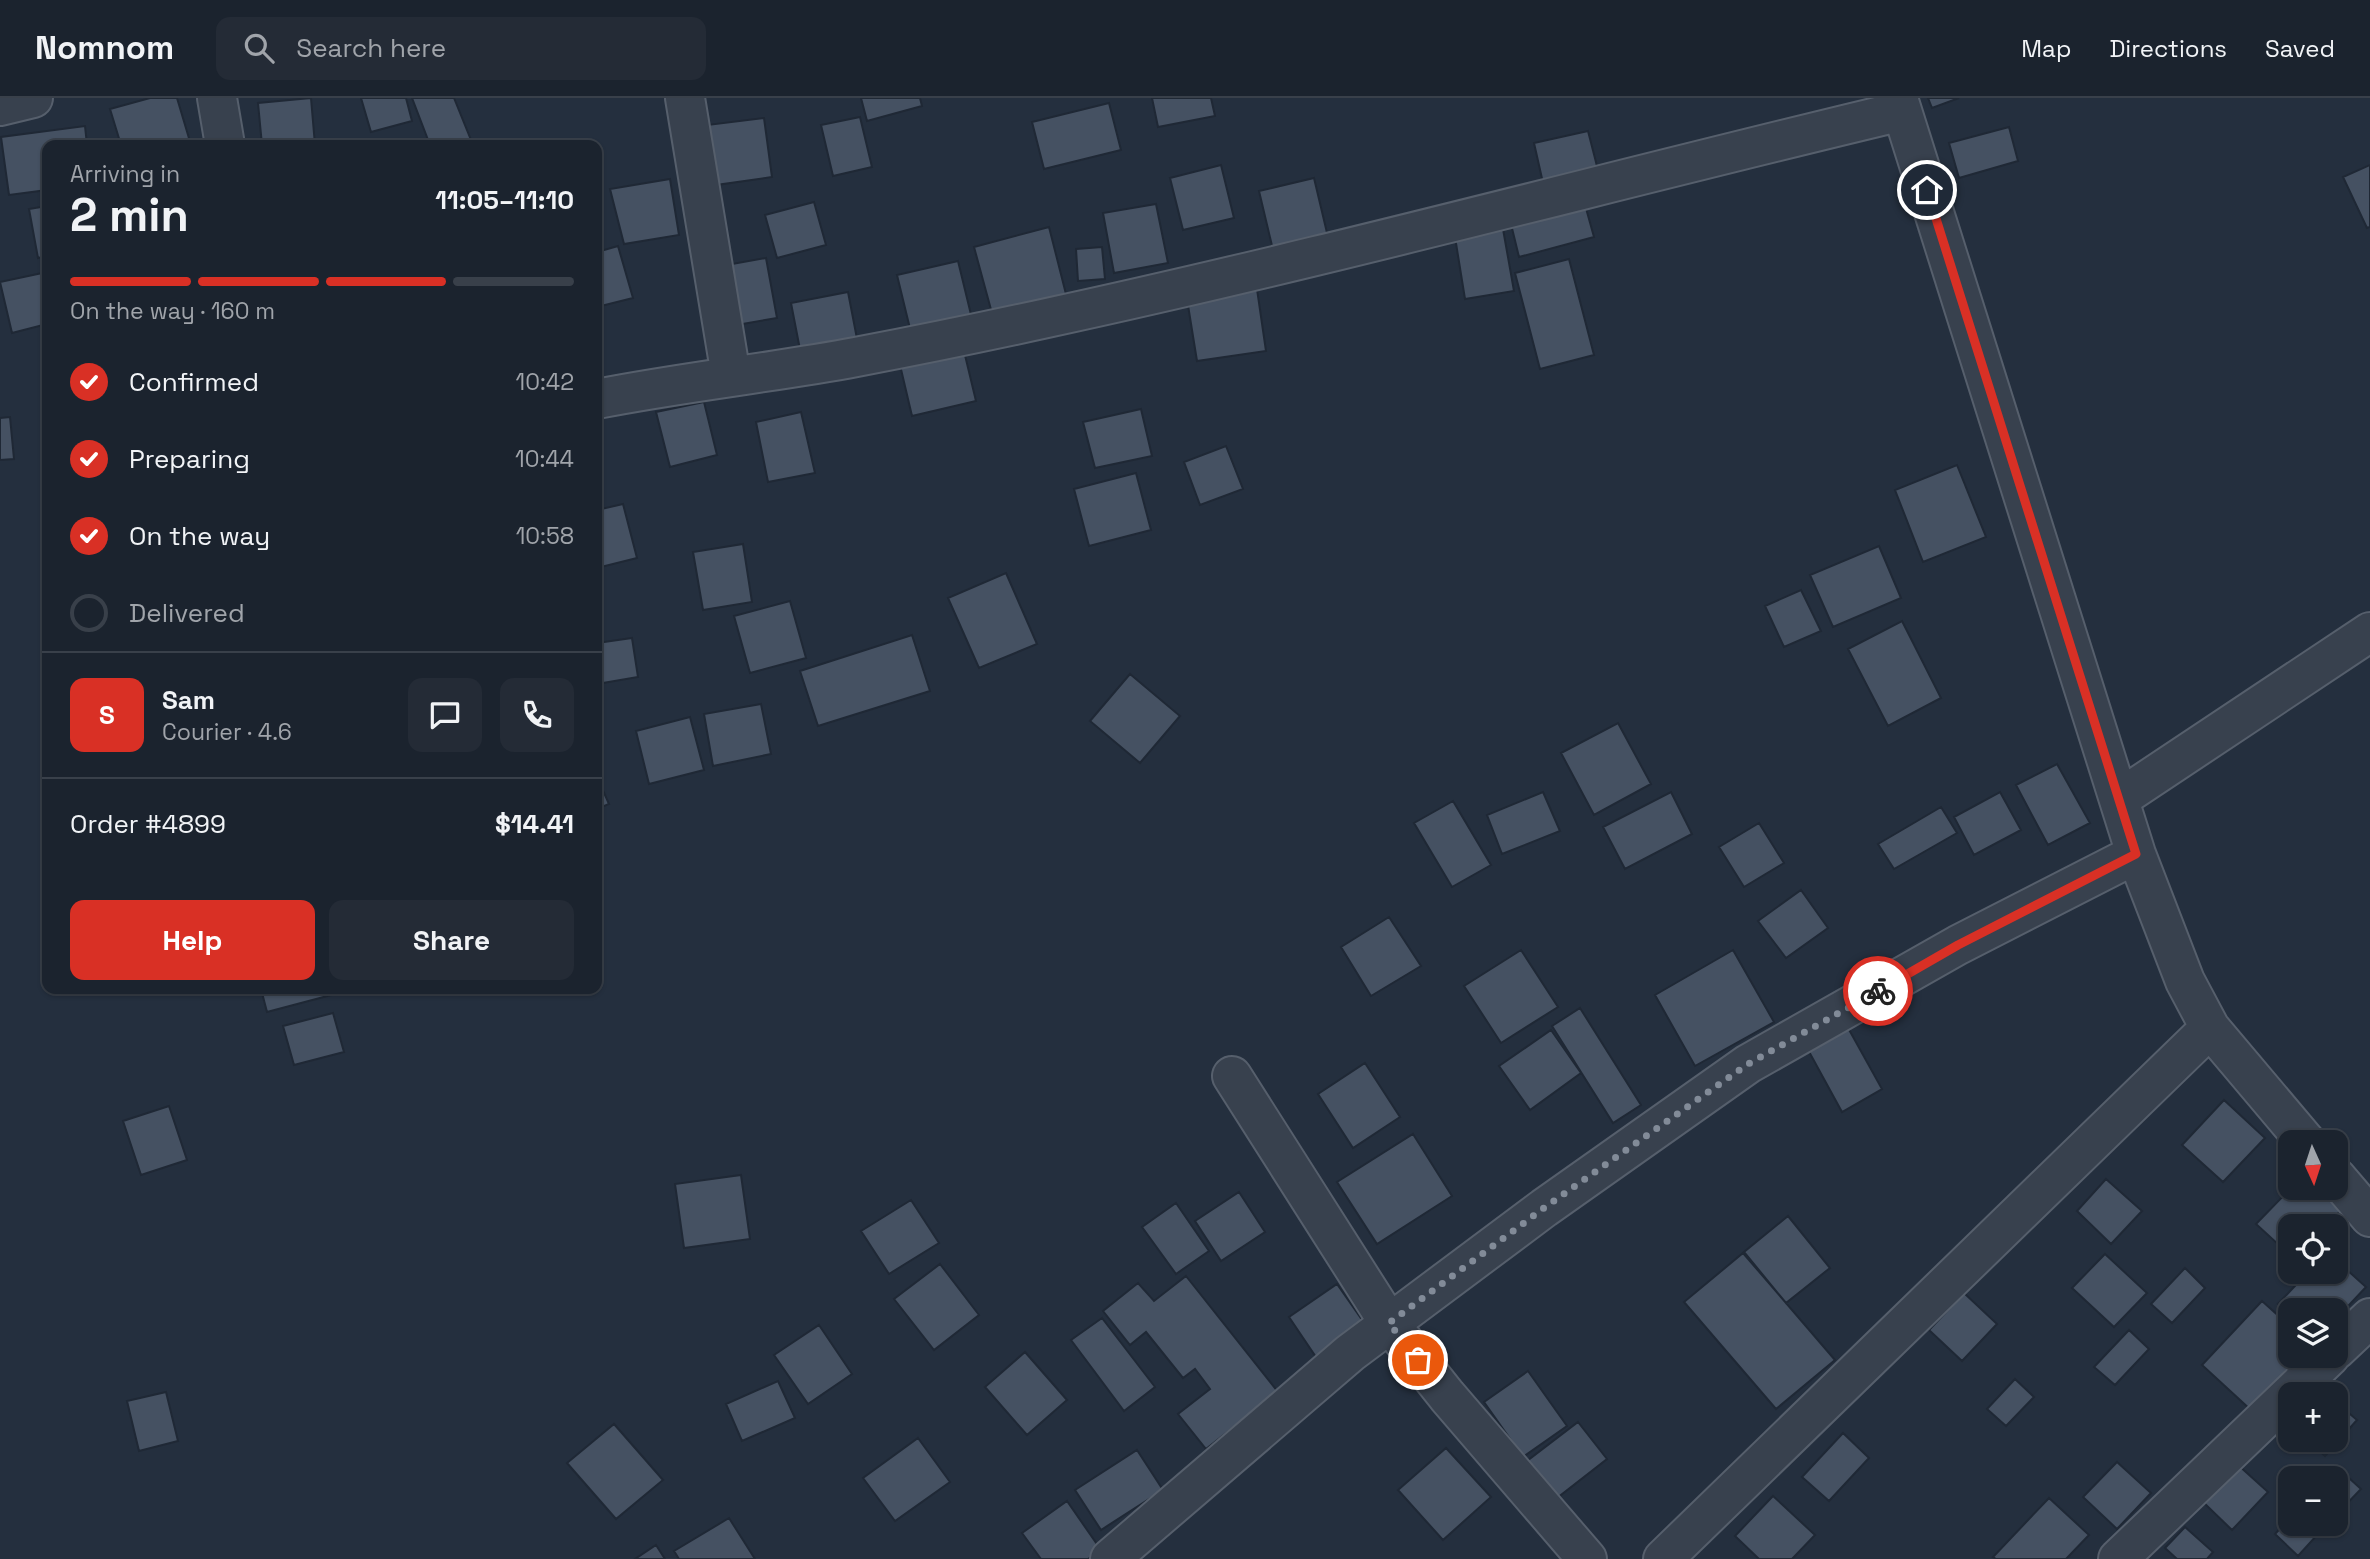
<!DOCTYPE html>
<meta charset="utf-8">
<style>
body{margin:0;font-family:"Space Grotesk",sans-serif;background:#242b36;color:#f1f3f6;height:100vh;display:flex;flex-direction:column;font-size:26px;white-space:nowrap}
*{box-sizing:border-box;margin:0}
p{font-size:23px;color:#a0a4aa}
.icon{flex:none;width:38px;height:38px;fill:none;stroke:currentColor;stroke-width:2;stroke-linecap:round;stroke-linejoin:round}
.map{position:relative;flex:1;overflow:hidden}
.drawer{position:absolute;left:42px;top:42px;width:560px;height:854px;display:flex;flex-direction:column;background:#1b232e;border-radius:14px;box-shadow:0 2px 5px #0004,0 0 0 2px #39404a}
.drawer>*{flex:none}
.needle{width:46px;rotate:177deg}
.controls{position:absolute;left:2278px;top:1032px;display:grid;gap:14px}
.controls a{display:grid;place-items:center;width:70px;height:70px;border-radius:14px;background:#1b232e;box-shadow:0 2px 5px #0004,0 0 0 2px #39404a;font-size:35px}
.pin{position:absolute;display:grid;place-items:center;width:60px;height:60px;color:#fff;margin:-30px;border:4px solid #fff;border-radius:50%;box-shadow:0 2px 7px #0007}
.courier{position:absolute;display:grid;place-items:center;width:70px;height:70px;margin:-35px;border:5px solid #d93025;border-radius:50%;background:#fff;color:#222;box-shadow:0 2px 9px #0007}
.headline em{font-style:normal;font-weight:600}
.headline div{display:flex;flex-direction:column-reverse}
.headline{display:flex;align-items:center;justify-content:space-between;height:119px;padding:0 28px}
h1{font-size:46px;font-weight:600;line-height:52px}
.bar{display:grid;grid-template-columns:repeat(4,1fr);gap:10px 7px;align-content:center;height:84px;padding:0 28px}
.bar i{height:9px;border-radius:5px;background:#39404a}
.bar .on{background:#d93025}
.bar p{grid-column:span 4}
.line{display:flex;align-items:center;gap:18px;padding:0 28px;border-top:2px solid #39404a}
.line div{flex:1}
.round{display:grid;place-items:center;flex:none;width:74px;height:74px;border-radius:14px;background:#242b36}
ol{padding:0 28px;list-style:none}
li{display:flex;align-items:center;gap:21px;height:77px}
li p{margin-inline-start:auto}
li .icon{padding:7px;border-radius:50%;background:#d93025;color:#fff;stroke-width:4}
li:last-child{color:#a0a4aa}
li i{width:38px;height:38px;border:4px solid #39404a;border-radius:50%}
.cta{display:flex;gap:14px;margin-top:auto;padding:14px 28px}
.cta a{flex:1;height:80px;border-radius:14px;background:#d93025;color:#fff;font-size:28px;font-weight:600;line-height:80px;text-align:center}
.cta a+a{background:#242b36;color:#f1f3f6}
header{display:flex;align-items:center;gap:42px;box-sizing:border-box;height:98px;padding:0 35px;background:#1b232e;border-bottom:2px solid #39404a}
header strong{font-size:33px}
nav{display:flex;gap:38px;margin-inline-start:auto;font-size:24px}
.search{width:490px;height:63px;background:#242b36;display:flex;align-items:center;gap:18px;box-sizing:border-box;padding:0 24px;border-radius:14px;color:#a0a4aa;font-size:26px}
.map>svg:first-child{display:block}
.building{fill:#455162;stroke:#1f2835;stroke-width:2}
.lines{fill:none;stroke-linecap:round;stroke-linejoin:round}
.minor-casing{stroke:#565f6c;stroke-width:42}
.minor{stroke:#38414e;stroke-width:38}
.done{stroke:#828b98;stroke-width:7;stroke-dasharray:0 12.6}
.route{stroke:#d93025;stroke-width:9}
</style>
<header>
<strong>Nomnom</strong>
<div class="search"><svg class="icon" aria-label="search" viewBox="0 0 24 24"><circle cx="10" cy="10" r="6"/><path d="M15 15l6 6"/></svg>Search here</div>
<nav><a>Map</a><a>Directions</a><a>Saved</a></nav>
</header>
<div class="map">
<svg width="2370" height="1461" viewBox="0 0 2370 1461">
<rect width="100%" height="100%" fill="#242f3e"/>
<!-- building -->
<path class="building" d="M150,0H177L191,47H121L110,11Z
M311,0L315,47H262L258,5Z
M361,0H406L412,23L371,34Z
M412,0H454L473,47H430Z
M861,0H920L922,8L867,23Z
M1152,0H1211L1215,18L1158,29Z
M1928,0H1959L1932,10Z
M1109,5L1121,52L1044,71L1032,24Z
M860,19L872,69L833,78L821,27Z
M764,20L772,79L716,87L707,27Z
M85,28L87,47H47V92L9,97L1,39Z
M2009,29L2018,63L1959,80L1949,45Z
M1588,33L1598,72L1543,85L1534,45Z
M1221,67L1234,120L1183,132L1170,80Z
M2370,67V129L2367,130L2343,79Z
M1314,80L1328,139L1273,152L1259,93Z
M670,81L679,137L624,146L610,91Z
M1584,103L1594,139L1519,159L1510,122Z
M814,104L826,147L777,160L765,117Z
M1156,106L1168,165L1114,175L1103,115Z
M47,108V158L38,160L29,111Z
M1049,129L1067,200L993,219L974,149Z
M1503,131L1514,193L1465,201L1455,139Z
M618,148L633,200L597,209V154Z
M1102,149L1105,181L1078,183L1076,151Z
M766,160L777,220L731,228L721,168Z
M1569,161L1594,257L1540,271L1515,175Z
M958,163L974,229L913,243L897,177Z
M47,174V226L12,235L0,184Z
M1257,191L1266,253L1197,263L1187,201Z
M848,194L859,251L802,262L791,205Z
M964,253L976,303L912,318L900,267Z
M704,304L717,357L670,369L656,314Z
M1141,311L1152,358L1095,370L1083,324Z
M801,314L815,375L768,384L756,324Z
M10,319L14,361L0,362V320Z
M1226,348L1243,391L1200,407L1184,364Z
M1957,367L1986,439L1923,464L1895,392Z
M1136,375L1151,432L1089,448L1074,391Z
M623,406L637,460L597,470V412Z
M743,446L752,504L703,512L693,454Z
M1879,448L1901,500L1833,529L1810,477Z
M1006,475L1037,546L979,570L948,500Z
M1801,492L1821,533L1784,549L1765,508Z
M790,503L806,560L750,575L734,518Z
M1902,523L1941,600L1888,628L1848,551Z
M912,537L930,593L818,628L800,573Z
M632,540L638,579L597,586V545Z
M1130,576L1180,618L1140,665L1090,623Z
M761,606L771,656L713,668L704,616Z
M690,619L704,672L649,686L636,633Z
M1618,625L1651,686L1594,717L1561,655Z
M2057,666L2090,725L2048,747L2016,687Z
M597,679L609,706L597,711Z
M1543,694L1560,733L1502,756L1487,717Z
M1671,694L1692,736L1625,771L1603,729Z
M2000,694L2021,732L1974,757L1954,719Z
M1453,703L1491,767L1452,789L1414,725Z
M1941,709L1957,735L1894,771L1878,746Z
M1759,725L1784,765L1744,789L1719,749Z
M1801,792L1828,830L1786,860L1758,823Z
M1389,819L1421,868L1371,898L1341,849Z
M1521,852L1558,909L1501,945L1464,888Z
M1733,852L1774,924L1695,968L1655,897Z
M261,891H334L335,896L267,914Z
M1580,910L1641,1007L1613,1025L1552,928Z
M333,915L344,954L294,967L283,928Z
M1847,928L1882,991L1842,1014L1807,950Z
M1551,932L1581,975L1530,1012L1499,968Z
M1365,965L1400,1019L1353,1050L1318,996Z
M2224,1002L2265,1040L2223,1084L2182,1047Z
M169,1008L187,1062L141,1077L123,1023Z
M1413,1036L1452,1098L1377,1146L1337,1084Z
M741,1077L750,1141L684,1150L675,1086Z
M2106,1081L2142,1113L2111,1146L2077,1113Z
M2291,1090H2322L2343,1110L2325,1129H2291V1158L2256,1126Z
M1239,1094L1265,1134L1221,1163L1195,1123Z
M911,1102L939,1145L889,1176L861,1133Z
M1176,1105L1209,1153L1176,1176L1142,1129Z
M1788,1118L1830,1170L1786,1205L1744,1154Z
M1743,1155L1835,1262L1776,1311L1684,1204Z
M2105,1156L2147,1195L2114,1229L2072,1190Z
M2336,1162L2366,1189L2336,1221V1213H2291V1218L2278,1206L2308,1174H2336Z
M940,1166L979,1217L934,1252L894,1201Z
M2185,1170L2205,1190L2172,1225L2151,1206Z
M1186,1178L1278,1294L1206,1351L1178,1316L1210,1291L1195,1271L1183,1280L1146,1234L1130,1247L1103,1213L1138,1185L1154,1203Z
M1337,1186L1367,1229L1318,1262L1289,1219Z
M1964,1195L1997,1226L1962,1263L1929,1232Z
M2262,1203L2291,1229V1258H2304L2252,1313L2202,1267Z
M1102,1220L1155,1289L1124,1313L1071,1242Z
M819,1227L852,1276L808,1306L774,1257Z
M2129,1232L2149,1251L2115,1287L2094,1269Z
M1025,1254L1067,1302L1027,1337L985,1289Z
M1528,1273L1567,1328L1523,1359L1484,1304Z
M2015,1281L2034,1299L2006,1328L1987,1311Z
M778,1283L795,1320L742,1343L726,1306Z
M166,1294L178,1343L139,1353L127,1303Z
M2336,1304L2357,1322L2325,1358L2308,1342H2336Z
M1578,1324L1607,1361L1557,1400L1527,1363Z
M614,1326L663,1382L616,1421L567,1365Z
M1843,1335L1869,1360L1829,1403L1802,1379Z
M918,1340L950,1384L895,1423L863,1380Z
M1446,1350L1491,1399L1443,1442L1398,1392Z
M1137,1352L1163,1392L1101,1432L1075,1392Z
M2117,1364L2151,1395L2117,1431L2083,1399Z
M2237,1366L2268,1394L2232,1432L2202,1403Z
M2349,1380L2361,1391L2337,1416L2336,1394Z
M1773,1398L1815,1437L1792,1461H1759L1735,1438Z
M2049,1400L2089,1437L2066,1461H1996L1993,1459Z
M1067,1403L1101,1452L1088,1461H1041L1022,1435Z
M2291,1419V1426H2327L2298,1458L2275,1436Z
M729,1420L755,1461H679L674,1453Z
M2185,1429L2213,1454L2207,1461H2177L2165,1450Z
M656,1447L665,1461H635Z"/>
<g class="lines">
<defs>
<path id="minor" d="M217,0L225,47
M685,0L731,278
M1898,0L2136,756L2185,883L2210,930L2307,1045
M0,8L33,0
M597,301C683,284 770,275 856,259C919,247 983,234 1047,220C1333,158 1617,81 1902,13
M2119,701L2370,534
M1232,978L1389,1225L1447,1298L1587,1461
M2336,1079L2370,1119
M2336,1252L2370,1220
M1110,1461L1350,1255L1544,1110L1748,966L1958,847L2136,756
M1663,1461L2210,930
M2118,1461L2330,1258"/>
</defs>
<!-- minor casing -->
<use href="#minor" class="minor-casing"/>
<!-- minor -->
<use href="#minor" class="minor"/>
</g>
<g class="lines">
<!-- done -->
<path class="done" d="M1418,1262L1389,1225L1544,1110L1748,966L1878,893"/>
<!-- route -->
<path class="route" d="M1878,893L1958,847L2136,756L1927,92"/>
</g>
</svg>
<div class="controls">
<a><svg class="needle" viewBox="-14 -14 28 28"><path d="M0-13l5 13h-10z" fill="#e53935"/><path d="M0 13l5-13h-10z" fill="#a0a4aa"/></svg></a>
<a><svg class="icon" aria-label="locate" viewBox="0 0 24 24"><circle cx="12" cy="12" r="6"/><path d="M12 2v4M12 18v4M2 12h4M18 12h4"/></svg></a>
<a><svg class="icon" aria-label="layers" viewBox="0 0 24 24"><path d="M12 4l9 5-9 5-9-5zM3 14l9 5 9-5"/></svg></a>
<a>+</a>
<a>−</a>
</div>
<div class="pin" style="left:1418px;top:1262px;background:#ea580c"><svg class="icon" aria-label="bag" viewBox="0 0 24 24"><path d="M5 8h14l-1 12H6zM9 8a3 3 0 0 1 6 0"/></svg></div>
<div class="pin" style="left:1927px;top:92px;background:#1f2937"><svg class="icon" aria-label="home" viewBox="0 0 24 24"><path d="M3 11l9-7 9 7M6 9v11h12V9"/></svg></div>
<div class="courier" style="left:1878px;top:893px"><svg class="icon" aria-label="bike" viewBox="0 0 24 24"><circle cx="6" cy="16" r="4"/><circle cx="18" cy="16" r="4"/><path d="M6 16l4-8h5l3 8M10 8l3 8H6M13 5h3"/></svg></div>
<section class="drawer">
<div class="headline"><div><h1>2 min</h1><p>Arriving in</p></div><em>11:05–11:10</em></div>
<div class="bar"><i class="on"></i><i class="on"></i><i class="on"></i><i></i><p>On the way · 160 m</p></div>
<ol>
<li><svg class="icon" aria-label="check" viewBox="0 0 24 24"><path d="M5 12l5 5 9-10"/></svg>Confirmed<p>10:42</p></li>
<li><svg class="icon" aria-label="check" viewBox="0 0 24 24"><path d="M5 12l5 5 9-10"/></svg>Preparing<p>10:44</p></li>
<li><svg class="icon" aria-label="check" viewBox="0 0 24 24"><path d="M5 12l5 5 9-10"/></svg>On the way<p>10:58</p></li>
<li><i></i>Delivered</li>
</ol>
<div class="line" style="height:126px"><b class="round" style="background:#d93025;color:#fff">S</b><div><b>Sam</b><p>Courier · 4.6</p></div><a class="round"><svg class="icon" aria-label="chat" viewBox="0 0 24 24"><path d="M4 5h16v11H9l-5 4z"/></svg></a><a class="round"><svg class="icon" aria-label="phone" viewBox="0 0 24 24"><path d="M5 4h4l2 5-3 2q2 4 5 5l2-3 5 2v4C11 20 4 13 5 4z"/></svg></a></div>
<div class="line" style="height:91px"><div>Order #4899</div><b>$14.41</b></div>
<div class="cta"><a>Help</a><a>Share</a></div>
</section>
</div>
